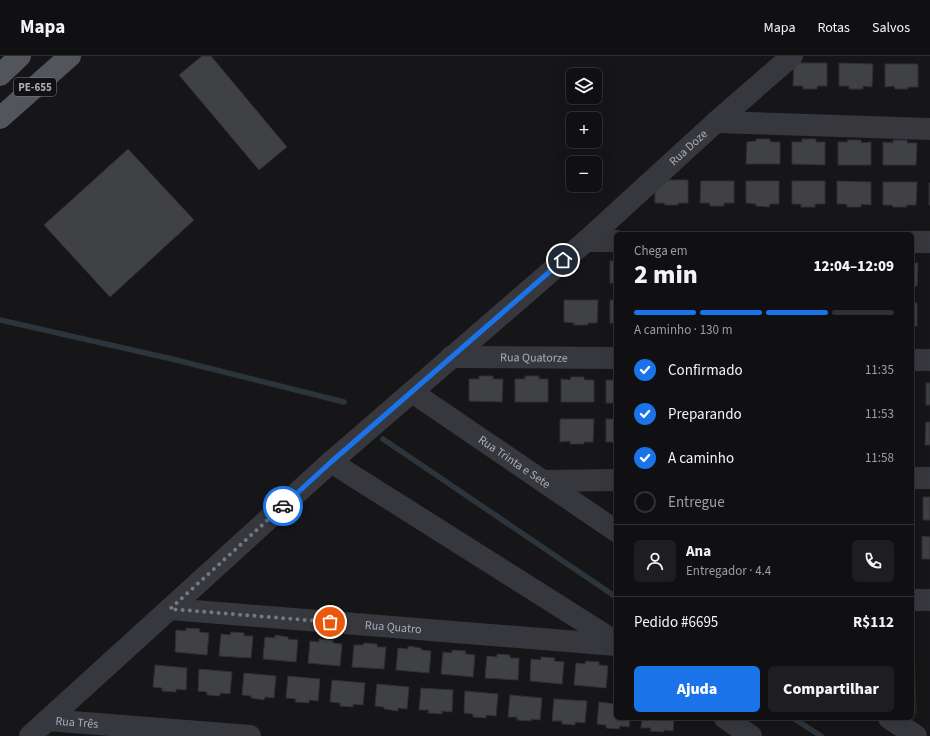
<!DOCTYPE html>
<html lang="pt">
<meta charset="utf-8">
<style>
body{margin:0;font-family:"Source Sans 3",sans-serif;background:#1e1e20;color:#f1f3f6;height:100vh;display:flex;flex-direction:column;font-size:15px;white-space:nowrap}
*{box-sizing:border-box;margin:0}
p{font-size:13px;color:#9c9d9f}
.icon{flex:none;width:22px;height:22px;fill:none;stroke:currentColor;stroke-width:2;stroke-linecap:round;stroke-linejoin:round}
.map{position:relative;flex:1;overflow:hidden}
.drawer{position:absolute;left:614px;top:176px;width:300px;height:488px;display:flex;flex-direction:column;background:#101012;border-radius:6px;box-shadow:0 4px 16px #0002,0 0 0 1px #303032}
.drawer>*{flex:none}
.buttons{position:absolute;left:566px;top:12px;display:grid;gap:8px}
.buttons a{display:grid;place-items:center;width:36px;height:36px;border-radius:6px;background:#101012;box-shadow:0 4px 16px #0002,0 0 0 1px #303032;font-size:20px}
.pin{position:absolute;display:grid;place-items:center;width:34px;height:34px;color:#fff;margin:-17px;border:2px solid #fff;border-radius:50%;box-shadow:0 1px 4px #0007}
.courier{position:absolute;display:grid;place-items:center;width:40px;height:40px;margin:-20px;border:3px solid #1a73e8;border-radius:50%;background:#fff;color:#222;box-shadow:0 1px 5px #0007}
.headline em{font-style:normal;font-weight:800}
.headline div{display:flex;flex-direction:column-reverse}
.headline{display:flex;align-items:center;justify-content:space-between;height:68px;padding:0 20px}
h1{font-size:26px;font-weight:800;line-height:30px}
.bar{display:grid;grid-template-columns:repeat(4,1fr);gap:6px 4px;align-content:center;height:48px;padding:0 20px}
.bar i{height:5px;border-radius:3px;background:#303032}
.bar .on{background:#1a73e8}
.bar p{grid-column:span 4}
.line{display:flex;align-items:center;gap:10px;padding:0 20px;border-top:1px solid #303032}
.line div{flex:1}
.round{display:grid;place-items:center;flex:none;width:42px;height:42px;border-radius:6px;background:#1e1e20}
ol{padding:0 20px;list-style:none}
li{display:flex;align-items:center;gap:12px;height:44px}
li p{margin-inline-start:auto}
li .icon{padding:4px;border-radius:50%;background:#1a73e8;color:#fff;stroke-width:4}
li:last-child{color:#9c9d9f}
li i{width:22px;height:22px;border:2px solid #303032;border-radius:50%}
.cta{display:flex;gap:8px;margin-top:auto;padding:8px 20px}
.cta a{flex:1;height:46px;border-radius:6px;background:#1a73e8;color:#fff;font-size:16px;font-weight:800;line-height:46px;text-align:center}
.cta a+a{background:#1e1e20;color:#f1f3f6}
header{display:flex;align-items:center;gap:24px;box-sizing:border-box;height:56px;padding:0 20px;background:#101012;border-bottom:1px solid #303032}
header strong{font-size:19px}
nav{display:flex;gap:22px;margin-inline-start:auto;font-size:14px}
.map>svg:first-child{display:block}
.green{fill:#1e261f}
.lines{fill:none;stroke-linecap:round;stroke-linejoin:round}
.stream{stroke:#2c353c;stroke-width:5.5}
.building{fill:#404145;stroke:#303034}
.minor{stroke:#37383d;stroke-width:22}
.major{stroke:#53555c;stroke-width:22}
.done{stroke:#757880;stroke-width:4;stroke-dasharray:0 7.2}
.route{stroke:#1a73e8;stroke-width:5}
.labels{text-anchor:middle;stroke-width:3;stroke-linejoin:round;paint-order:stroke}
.shield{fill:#111113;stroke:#7b7e86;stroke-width:1}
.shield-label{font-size:11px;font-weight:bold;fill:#a8adb8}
.street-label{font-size:12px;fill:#a8adb8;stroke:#111113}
</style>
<header>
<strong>Mapa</strong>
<nav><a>Mapa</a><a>Rotas</a><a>Salvos</a></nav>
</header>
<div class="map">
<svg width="930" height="680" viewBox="0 0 930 680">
<rect width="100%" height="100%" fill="#161618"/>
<!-- green -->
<path class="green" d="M912,556H913L917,659L912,656Z"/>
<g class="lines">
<!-- stream -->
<path class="stream" d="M0,264L172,303L344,346
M383,383L616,541
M793,662L821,680"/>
</g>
<!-- building -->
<path class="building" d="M202,0H211L287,91L259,114L179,19Z
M794,7H827V30H817V33H803V30H793Z
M839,7L873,8L872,31L863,30V33H849V30H839Z
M885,8H918V31H908V33H895L894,30L885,31Z
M756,83H770V86H780V108H746L747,86L756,85Z
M802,83H816V86H825V109L792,108V86H802Z
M847,84H861V87L871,86V109H838V86H848Z
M893,84H907V87H917L916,109H883V86L893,87Z
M128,93L194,164L110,241L44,169Z
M655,124H688V147H678V149H664L665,147H655Z
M701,125H734V147H724V150H710V147H700Z
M746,125H779V148H770L769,151L756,150V148L746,147Z
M792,125H825V148H815V151H801V148H792Z
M837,125L871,126V149L861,148V151H847V148H837Z
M883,126H917L916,149H906L907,151H893L892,149H883Z
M929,127H930V149H929Z
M610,205H616V227H610Z
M912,207H918L917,230H912Z
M564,244H598L597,267H588V269H574V267L564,266Z
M610,244H616V267H610Z
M912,247H917V270H912Z
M479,320H493V323H503L502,346L469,345V323H479Z
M525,320H539V323H548V346H515V323H525Z
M571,321H584V324H594V346H561V323L570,324Z
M606,324H616V347H606Z
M912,327H913V349H912Z
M926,327H930V349H926Z
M560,363H594L593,386H584V388H570V385L560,386Z
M606,363H616V389V386H606Z
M926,366H930V389H925Z
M923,441H930V464H923Z
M922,480L930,481V503H922Z
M186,572L200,573L199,576L209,577L207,599L175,596L176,574L186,575Z
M231,576L244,577V580H253L251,602L219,600L221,578L230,579Z
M275,579L288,581V583L298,584L296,606L263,603L265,581L275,582Z
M319,583L333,584V587L342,588L340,610L308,607L310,585L319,586Z
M364,587L377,588V591H386L384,613L352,611L354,589H363Z
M408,590L421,592V594L431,595L429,617L396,614L398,592L408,593Z
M452,594L466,595L465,598L475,599L473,621L441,618L443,596L452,597Z
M497,598L510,599V602H519L518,624L485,622L487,600L497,601Z
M541,601L555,602L554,605L564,606L562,628L530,625L531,603L541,604Z
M586,605L599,606V609L608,610L606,632L574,629L576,607L585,608Z
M155,609L187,612L186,634L176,633V636L162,635V632L153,631Z
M199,613L232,616L230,638L220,637V640L207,639V636L198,635Z
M244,617L276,620L274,642L265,641L264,644L251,642V640L242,639Z
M288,620L320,623L318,645L309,644V647L295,646L296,643L286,642Z
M332,624L365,627L363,649L353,648V651L340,650V647L330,646Z
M377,628L409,631L407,653L398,652V655L384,653V651L375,650Z
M421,632L453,634L452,656L442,655V658L428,657L429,654H419Z
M465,635L498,638L496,660L486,659V662L473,661V658L464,657Z
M510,639L542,642L540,664L531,663V665L517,664V661H508Z
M554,643L587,645L585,667L575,666V669L562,668V665H552Z
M599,646L616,648V662H630L629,671L620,670L619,673L606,672V669L597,668Z
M642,662H674L673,675L664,674V676L650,675L651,672H641Z"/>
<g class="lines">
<!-- minor -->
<g class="minor">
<path d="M716,66L930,73"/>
<path d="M586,185H616"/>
<path d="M912,186H930"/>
<path id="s1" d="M451,301L616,302"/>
<path d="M912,304H930"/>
<path id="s2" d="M412,336L616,475"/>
<path d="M331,406L616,586"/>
<path d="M912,422H930"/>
<path d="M543,425L616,424"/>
<path d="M912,544H930"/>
<path id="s3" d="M170,553L616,589"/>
<path d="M725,662L751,680"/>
<path d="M889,662L916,680"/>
<path id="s4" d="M47,664L250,680"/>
<path id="s5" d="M30,680L331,406L586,185L716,66L792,0"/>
</g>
<!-- major -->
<path class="major" d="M0,19L20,0
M0,62L70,0"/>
</g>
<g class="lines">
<!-- done -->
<path class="done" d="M283,450L170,553L330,566"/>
<!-- route -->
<path class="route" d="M283,450L331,406L563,204"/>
</g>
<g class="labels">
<!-- shield labels -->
<rect class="shield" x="14" y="22" width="42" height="18" rx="3"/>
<g class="shield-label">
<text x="35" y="35">PE-655</text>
</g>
<!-- street labels -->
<g class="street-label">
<text dy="4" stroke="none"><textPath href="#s5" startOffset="883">Rua Doze</textPath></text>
<text dy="4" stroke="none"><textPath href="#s1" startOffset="83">Rua Quatorze</textPath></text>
<text dy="4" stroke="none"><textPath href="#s2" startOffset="124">Rua Trinta e Sete</textPath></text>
<text dy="4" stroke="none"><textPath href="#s3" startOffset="224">Rua Quatro</textPath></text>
<text dy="4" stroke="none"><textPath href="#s4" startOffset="30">Rua Três</textPath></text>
</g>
</g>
</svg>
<div class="buttons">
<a><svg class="icon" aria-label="layers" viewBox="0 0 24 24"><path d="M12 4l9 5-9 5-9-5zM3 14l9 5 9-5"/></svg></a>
<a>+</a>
<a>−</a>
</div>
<div class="pin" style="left:330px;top:566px;background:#ea580c"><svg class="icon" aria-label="bag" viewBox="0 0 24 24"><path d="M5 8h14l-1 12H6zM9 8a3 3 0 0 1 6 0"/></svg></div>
<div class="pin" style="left:563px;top:204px;background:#1f2937"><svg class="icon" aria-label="home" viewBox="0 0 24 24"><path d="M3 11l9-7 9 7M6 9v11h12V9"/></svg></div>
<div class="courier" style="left:283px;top:450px"><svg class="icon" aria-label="car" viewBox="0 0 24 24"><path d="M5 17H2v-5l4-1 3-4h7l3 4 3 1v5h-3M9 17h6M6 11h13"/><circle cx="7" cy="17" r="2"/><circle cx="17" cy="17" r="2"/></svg></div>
<section class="drawer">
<div class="headline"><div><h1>2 min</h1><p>Chega em</p></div><em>12:04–12:09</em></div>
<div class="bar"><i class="on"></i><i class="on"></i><i class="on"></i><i></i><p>A caminho · 130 m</p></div>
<ol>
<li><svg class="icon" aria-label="check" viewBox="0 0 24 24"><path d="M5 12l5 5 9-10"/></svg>Confirmado<p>11:35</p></li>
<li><svg class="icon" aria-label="check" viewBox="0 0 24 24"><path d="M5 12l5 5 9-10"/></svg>Preparando<p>11:53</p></li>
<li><svg class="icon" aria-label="check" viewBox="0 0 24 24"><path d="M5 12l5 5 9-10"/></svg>A caminho<p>11:58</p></li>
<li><i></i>Entregue</li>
</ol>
<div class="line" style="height:72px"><a class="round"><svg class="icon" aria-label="person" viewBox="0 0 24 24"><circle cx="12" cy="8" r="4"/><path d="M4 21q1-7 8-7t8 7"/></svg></a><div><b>Ana</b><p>Entregador · 4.4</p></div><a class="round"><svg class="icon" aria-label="phone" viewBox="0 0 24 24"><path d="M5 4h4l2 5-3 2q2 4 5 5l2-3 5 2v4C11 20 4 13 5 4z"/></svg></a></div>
<div class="line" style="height:52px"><div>Pedido #6695</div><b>R$112</b></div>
<div class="cta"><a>Ajuda</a><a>Compartilhar</a></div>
</section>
</div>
